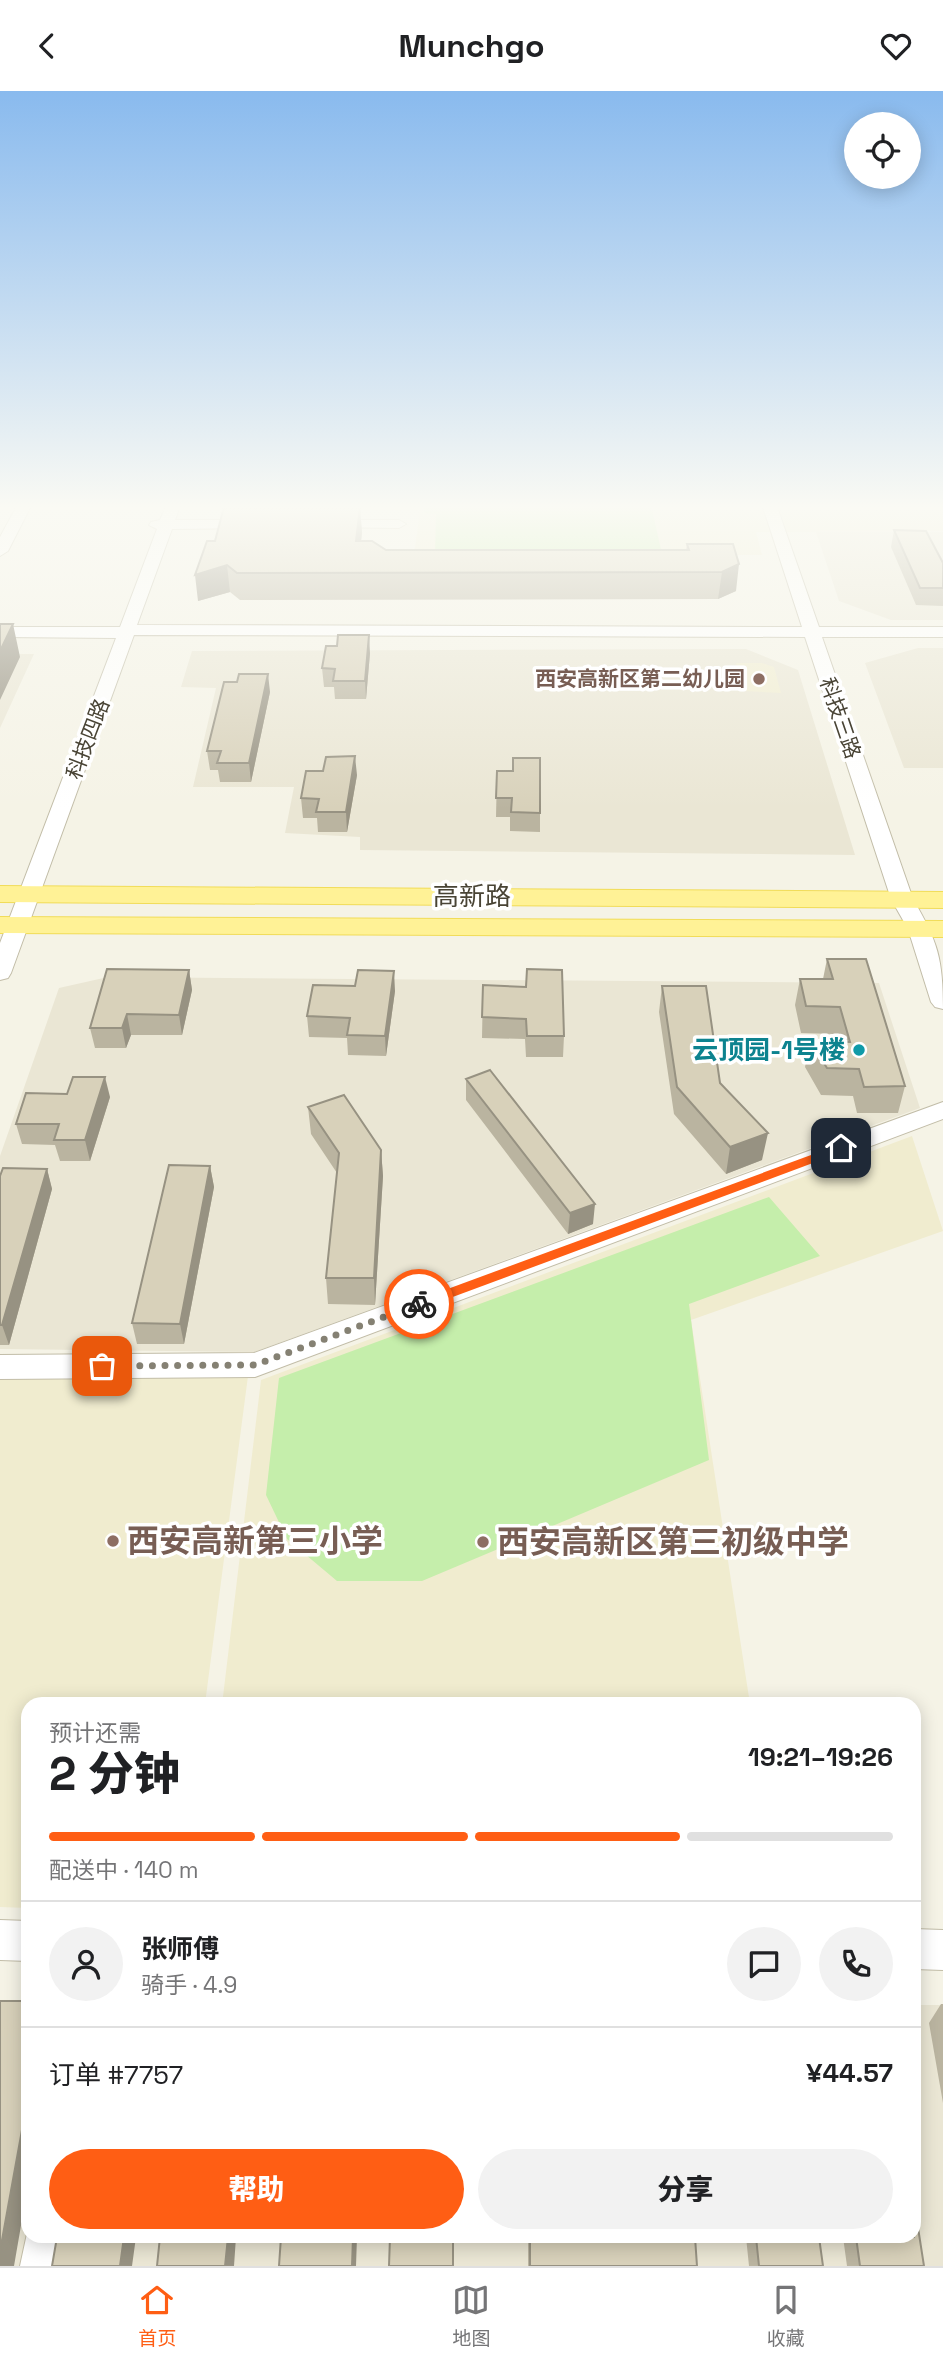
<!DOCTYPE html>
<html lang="zh">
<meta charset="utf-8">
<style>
body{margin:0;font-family:"Space Grotesk","Noto Sans SC",sans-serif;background:#f2f2f2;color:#202124;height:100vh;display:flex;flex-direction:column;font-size:26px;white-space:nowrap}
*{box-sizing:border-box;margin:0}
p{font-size:23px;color:#757577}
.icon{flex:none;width:38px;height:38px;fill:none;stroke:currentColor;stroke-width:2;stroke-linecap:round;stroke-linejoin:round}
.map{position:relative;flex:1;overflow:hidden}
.side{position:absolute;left:21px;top:1606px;width:900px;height:546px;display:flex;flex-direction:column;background:#fff;border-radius:21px;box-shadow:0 4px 18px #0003}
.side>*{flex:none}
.buttons{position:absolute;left:844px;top:21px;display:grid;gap:14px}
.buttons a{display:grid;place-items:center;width:77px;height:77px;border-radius:50%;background:#fff;box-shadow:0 4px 18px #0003;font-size:35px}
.pin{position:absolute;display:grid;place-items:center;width:60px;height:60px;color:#fff;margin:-30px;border-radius:14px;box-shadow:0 4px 10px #0006}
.courier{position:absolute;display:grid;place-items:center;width:70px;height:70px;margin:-35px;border:5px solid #ff5e14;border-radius:50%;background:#fff;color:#222;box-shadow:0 2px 9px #0007}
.head em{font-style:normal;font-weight:800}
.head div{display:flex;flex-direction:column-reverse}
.head{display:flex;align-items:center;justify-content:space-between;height:119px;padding:0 28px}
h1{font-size:46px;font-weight:800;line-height:52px}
.bar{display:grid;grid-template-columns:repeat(4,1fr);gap:10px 7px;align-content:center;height:84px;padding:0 28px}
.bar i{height:9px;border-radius:5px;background:#e0e0e0}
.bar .on{background:#ff5e14}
.bar p{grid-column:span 4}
.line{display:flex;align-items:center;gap:18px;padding:0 28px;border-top:2px solid #e0e0e0}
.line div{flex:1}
.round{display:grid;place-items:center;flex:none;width:74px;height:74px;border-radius:37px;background:#f2f2f2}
.button{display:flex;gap:14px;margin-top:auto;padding:14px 28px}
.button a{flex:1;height:80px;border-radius:42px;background:#ff5e14;color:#fff;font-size:28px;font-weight:800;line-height:80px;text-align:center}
.button a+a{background:#f2f2f2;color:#202124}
header{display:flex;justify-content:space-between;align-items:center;height:91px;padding:0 28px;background:#fff;font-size:32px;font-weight:800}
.tabs{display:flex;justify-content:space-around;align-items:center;height:98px;border-top:2px solid #e0e0e0;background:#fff;font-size:19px;color:#757577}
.tabs a{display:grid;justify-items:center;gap:4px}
.tabs .on{color:#ff5e14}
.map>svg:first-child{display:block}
.residential{fill:#eae6d4}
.education{fill:#f0eccf}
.green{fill:#c5eeab}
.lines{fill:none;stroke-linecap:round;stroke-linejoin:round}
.minor-casing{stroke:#c2bda8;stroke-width:2}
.major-casing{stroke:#f1dc59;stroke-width:2}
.minor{fill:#fff;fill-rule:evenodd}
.major{fill:#fff296;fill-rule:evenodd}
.wall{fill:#bab4a0}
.shaded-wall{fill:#979282}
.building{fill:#d8d1ba;stroke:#979282;stroke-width:2}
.route{fill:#ff5e14}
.done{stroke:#858173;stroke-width:7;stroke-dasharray:0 12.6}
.education-dot{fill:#8d6e63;stroke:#fff;stroke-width:2.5}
.culture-dot{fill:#0f9aa8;stroke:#fff;stroke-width:2.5}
.labels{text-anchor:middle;stroke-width:7;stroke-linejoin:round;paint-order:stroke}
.far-education-label{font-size:21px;font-weight:bold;fill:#785e54;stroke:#fff;text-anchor:end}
.far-street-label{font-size:21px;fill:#494435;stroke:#fff}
.street-label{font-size:26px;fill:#494435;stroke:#fff}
.culture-label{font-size:26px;font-weight:bold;fill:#0d838f;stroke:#fff;text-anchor:end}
.near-education-label{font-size:32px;font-weight:bold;fill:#785e54;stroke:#fff;text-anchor:start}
</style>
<header><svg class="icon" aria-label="back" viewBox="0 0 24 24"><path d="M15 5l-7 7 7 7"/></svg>Munchgo<svg class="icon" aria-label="heart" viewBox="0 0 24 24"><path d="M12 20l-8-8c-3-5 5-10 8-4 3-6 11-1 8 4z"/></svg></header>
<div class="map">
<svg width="943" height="2175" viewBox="0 0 943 2175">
<rect width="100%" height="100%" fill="#f5f3e6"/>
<!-- residential -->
<path class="residential" d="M816,441H943V529H891L839,510Z
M918,557H943V677H904L865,572Z
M746,558L798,579L855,764L360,759V746L285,742L294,696H193L216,597L181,596L192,560Z
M0,563H34L0,637Z
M108,886L879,892L920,1017L254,1261L0,1258V1065L59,897Z
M914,1914H943V2175H0V1919H28V2146H914Z"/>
<!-- education -->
<path class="education" d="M421,413H942L943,440L756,441L762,464H414Z
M736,572H762L774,576L781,602L743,600Z
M912,1045L943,1140L691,1229L750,1613L222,1614L261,1289Z
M248,1285L205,1613L28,1614V1817L0,1816V1287Z"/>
<!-- green -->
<path class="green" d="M425,414H651L662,463H435L436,423L424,422Z
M769,1106L820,1165L689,1213L709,1369L422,1490H337L287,1448L266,1404L279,1287Z"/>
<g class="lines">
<defs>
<path id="minor" d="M18,413H32L8,460L0,465V446Z
M167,413H181L175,429H256L263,433L256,437L172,438L137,534L802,536L762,413H776L819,536H943V546H822L913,808C938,851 943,868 943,918L935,916L931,911L908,838L891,808L805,546L134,544L11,882L8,887L0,889V852L116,547L0,546V536H120L157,438L149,434L151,431L160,429Z
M326,429H399L406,433L399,437L321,436L319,433Z
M943,1011V1028L255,1286L0,1288V1264L254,1262Z
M0,1829L28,1830V1870L0,1869Z
M914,1838L943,1839V1879L914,1878Z
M28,2138V2146H69L66,2175H20Z"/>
<path id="major" d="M0,795L943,801V817L0,811Z
M0,826L943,830V846L0,842Z"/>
</defs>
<!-- minor casing -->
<use href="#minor" class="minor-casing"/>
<!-- major casing -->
<use href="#major" class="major-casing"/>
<!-- minor -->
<use href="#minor" class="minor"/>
<!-- major -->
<use href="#major" class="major"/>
</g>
<!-- wall -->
<path class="wall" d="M360,416L362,442L361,450L386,459H686L687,453H733L736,500L718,508L240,509L230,501L198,510L215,450Z
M894,439L943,472V515L916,514L891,456Z
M370,562L366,608H335L334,596H324L322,577Z
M270,601L251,691H220L218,679H210L207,660Z
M497,680L540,722V741L510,740V726H496Z
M357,684L347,741H318L317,727H303L301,707Z
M827,868L905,995L898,1022H857L853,1005L821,1004L805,976L810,950H837L834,943L801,942L795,914L800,888H823Z
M189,879L192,899L182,944H131L126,957H95L90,937Z
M483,894L564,945L563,966H526L525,948L482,947Z
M355,895L395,900L386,965L348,964L347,947L309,946L307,925Z
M662,895L720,992L762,1069L726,1083L674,1023L659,921Z
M466,988L593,1133L568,1143L466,1009Z
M110,1006L90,1070H60L55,1054L22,1053L16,1033Z
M308,1016L381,1059L383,1085L375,1214L328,1213L326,1187L337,1082L311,1043Z
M210,1075L214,1096L184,1253H137L132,1232Z
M47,1078L52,1098L9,1254H0V1085Z
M941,1913H943V2012L929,1932Z
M528,2146H695L697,2175H528Z
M746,2146H819L823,2175H749Z
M843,2146H914L924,2175H847Z"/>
<!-- shaded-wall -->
<path class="shaded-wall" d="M360,416L362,442L358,476L356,450Z
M739,473L736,500L718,508L722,481Z
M227,474L230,501L198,510L195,484Z
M13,533L20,566L0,609V560Z
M369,544L370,562L366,608L365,590Z
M268,583L270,601L251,691L249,672Z
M355,665L357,684L347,741L346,721Z
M189,879L192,899L182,944L179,924Z
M394,880L395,900L386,965L385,945Z
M127,923L131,944L126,957L122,937Z
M105,986L110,1006L90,1070L85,1049Z
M768,1042L762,1069L726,1083L730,1056Z
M381,1059L383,1085L375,1214L374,1187Z
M210,1075L214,1096L184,1253L180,1233Z
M47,1078L52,1098L9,1254L2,1234Z
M595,1113L593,1133L568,1143L570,1122Z
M28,2006V2094L14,2175H0V2160Z
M124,2146H136L132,2175H120Z
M228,2146H236L234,2175H225Z
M353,2146H357L356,2175H352Z"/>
<!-- building -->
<path class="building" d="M224,416H360L356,450H372L386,459H689L687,453H733L739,473L722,481L237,482L227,474L195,484L207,450H215Z
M894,439L926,440L943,472V497H920Z
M0,533H13L0,560Z
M338,544H369L365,590H333L335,578L322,577L326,555H337Z
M239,583H268L249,672H217L221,660H207L224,591H237Z
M355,665L346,721H316L319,708L301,707L306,680H323L326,666Z
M513,667H540V722L511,721L512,707H496L497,680H513Z
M827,868H866L905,995L864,996L859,978L827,977L810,950L850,951L840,916L806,915L800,888H833Z
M107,878L189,879L179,924L127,923L122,937H90Z
M527,878L562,879L564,945H527L526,928L482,926L483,894L526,896Z
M358,879L394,880L385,945L347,944L350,927L307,925L313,894L355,895Z
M662,895H706L720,992L768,1042L730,1056L677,996Z
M490,979L595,1113L570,1122L466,988Z
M73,986H105L85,1049H54L59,1033H16L26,1002L67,1003Z
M344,1004L381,1059L374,1187H326L339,1062L308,1016Z
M169,1074L210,1075L180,1233L132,1232Z
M3,1077L47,1078L2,1234H0V1085Z
M0,1910H28V2006L0,2160Z
M914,2111L924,2175H860L856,2146H914Z
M57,2146H124L120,2175H52Z
M160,2146H228L225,2175H157Z
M281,2146H353L352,2175H279Z
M390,2146H453V2175H389Z
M530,2146H695L697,2175H530Z
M756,2146H819L823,2175H759Z"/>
<!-- sky -->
<linearGradient id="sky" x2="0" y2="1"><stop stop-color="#89baee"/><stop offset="0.58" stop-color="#fafaf4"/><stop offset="1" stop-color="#fafaf4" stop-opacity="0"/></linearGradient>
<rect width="943" height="718" fill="url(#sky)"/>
<!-- route -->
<path class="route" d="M841,1053L845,1054V1060L423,1217L419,1218L413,1213L415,1210Z"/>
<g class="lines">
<!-- done -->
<path class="done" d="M102,1275L255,1274L419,1213"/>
</g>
<!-- markers -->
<g class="education-dot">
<circle cx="759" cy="588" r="7"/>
<circle cx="113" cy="1450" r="7"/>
<circle cx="483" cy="1451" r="7"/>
</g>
<circle class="culture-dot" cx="859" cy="959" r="7"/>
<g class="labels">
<!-- far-education labels -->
<g class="far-education-label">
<text x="745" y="595">西安高新区第二幼儿园</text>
</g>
<!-- far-street labels -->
<g class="far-street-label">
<text transform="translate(840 627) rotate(71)" y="7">科技三路</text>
<text transform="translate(88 648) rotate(-69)" y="7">科技四路</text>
</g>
<!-- street labels -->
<g class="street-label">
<text x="472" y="814">高新路</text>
</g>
<!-- culture labels -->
<g class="culture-label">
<text x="845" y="968">云顶园-1号楼</text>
</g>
<!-- near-education labels -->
<g class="near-education-label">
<text x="127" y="1461">西安高新第三小学</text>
<text x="497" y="1462">西安高新区第三初级中学</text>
</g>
</g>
</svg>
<div class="buttons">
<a><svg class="icon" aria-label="locate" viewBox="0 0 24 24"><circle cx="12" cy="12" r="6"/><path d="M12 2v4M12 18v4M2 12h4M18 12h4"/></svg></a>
</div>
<div class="pin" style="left:102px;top:1275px;background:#ea580c"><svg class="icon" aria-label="bag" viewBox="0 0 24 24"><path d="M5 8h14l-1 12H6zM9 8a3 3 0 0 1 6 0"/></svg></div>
<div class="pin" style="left:841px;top:1057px;background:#1f2937"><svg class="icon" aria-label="home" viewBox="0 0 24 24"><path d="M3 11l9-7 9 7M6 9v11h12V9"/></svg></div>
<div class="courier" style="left:419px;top:1213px"><svg class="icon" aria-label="bike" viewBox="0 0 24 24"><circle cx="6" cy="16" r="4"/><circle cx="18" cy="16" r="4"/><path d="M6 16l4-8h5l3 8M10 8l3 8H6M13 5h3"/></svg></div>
<section class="side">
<div class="head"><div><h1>2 分钟</h1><p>预计还需</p></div><em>19:21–19:26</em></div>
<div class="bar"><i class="on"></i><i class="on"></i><i class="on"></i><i></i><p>配送中 · 140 m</p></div>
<div class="line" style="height:126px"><a class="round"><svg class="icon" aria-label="person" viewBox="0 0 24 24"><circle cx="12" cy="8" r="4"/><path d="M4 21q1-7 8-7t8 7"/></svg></a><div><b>张师傅</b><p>骑手 · 4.9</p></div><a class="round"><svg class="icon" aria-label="chat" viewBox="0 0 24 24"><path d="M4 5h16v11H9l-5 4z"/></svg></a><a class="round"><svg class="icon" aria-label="phone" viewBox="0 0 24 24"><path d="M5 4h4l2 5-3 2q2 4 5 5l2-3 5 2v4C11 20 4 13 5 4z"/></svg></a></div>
<div class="line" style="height:91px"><div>订单 #7757</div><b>¥44.57</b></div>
<div class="button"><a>帮助</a><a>分享</a></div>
</section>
</div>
<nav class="tabs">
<a class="on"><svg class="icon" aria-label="home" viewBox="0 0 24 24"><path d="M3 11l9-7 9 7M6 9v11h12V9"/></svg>首页</a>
<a><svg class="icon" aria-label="map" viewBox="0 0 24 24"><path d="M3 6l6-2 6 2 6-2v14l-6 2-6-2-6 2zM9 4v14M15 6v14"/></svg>地图</a>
<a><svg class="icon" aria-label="saved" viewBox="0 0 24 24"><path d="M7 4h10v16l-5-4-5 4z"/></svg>收藏</a>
</nav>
